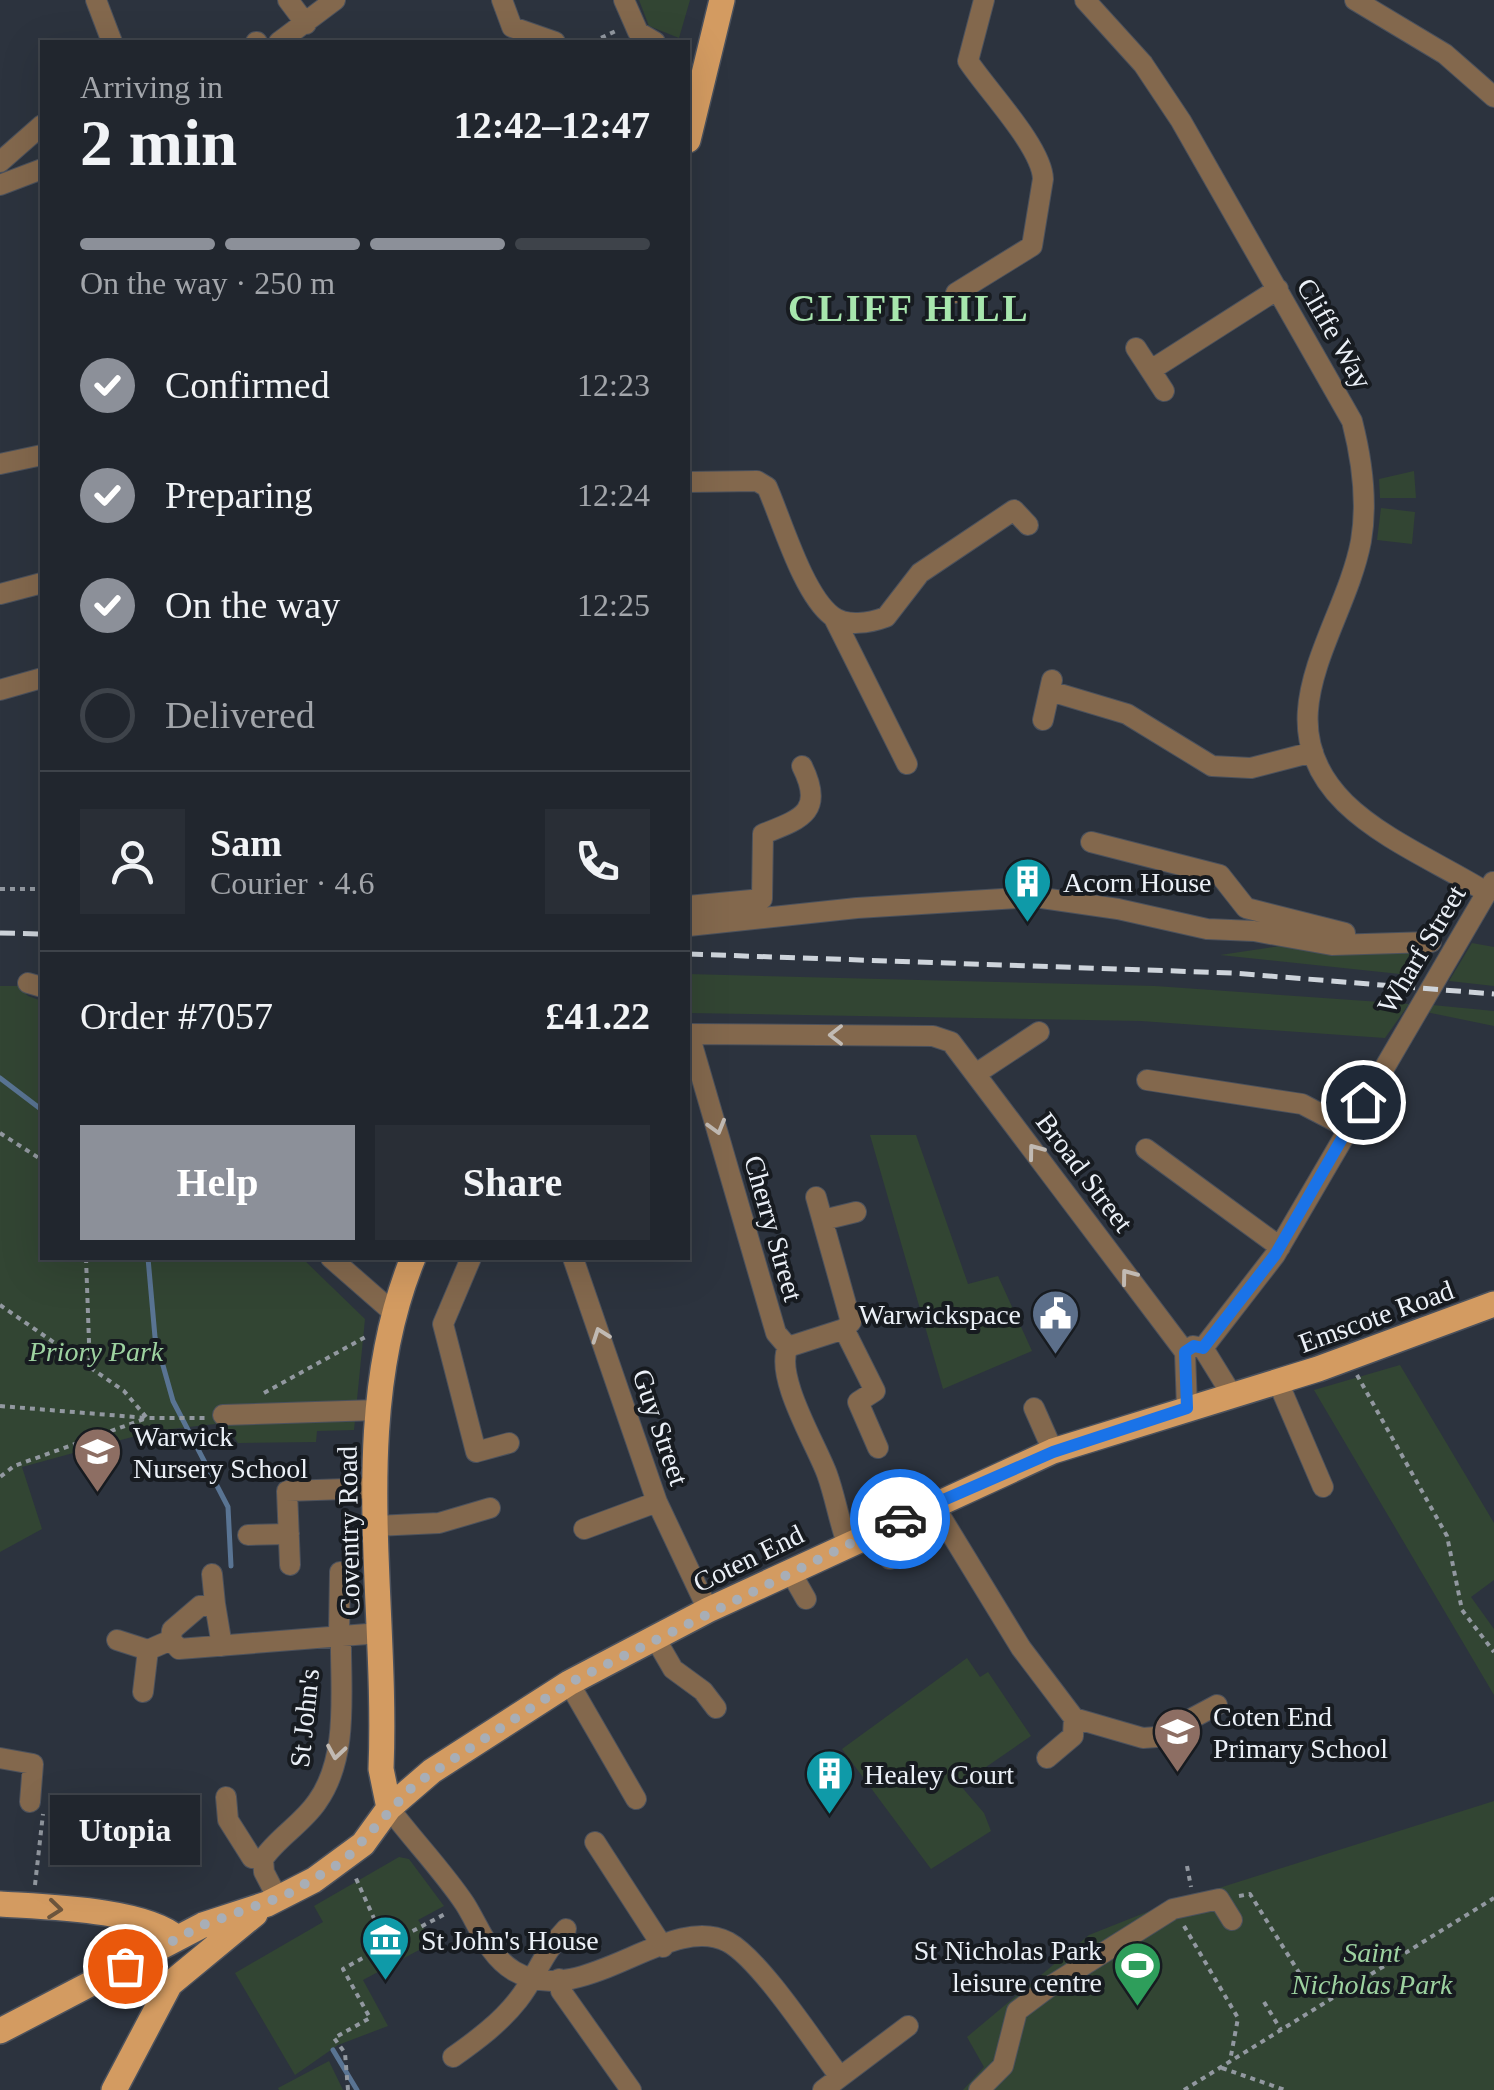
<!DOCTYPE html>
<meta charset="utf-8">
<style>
body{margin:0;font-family:"Times New Roman",serif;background:#292e36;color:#f1f3f6;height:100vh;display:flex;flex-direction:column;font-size:38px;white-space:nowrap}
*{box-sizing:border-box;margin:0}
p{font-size:32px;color:#a2a5aa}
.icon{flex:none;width:55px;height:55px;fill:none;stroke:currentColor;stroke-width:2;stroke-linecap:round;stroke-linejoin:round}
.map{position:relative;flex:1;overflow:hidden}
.drawer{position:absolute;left:40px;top:40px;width:650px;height:1220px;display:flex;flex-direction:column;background:#21262e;border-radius:0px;box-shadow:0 10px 40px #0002,0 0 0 2px #3e434a}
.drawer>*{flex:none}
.pin{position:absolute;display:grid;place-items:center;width:85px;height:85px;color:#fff;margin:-42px;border:5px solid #fff;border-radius:50%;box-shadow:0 2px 10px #0007}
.courier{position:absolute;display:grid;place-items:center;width:100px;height:100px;margin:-50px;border:8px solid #1a73e8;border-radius:50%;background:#fff;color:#222;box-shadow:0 2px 12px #0007}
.bubble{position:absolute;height:70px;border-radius:0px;background:#21262e;box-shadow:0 10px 40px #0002,0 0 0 2px #3e434a;font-size:32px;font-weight:800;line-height:70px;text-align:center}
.summary em{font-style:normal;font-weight:800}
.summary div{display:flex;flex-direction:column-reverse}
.summary{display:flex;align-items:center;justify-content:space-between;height:170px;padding:0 40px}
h1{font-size:65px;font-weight:800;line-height:75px}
.bar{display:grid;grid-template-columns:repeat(4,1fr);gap:15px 10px;align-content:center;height:120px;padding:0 40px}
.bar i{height:12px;border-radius:8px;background:#3e434a}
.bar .active{background:#8c9099}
.bar p{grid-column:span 4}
.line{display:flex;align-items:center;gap:25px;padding:0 40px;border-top:2px solid #3e434a}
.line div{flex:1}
.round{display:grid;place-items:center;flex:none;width:105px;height:105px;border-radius:0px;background:#292e36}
ol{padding:0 40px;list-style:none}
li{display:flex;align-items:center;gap:30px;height:110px}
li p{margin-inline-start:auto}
li .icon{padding:10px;border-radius:50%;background:#8c9099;color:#fff;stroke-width:4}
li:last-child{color:#a2a5aa}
li i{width:55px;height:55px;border:5px solid #3e434a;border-radius:50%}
.button{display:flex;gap:20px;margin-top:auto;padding:20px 40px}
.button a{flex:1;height:115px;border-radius:0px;background:#8c9099;color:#fff;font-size:40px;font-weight:800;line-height:115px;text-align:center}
.button a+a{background:#292e36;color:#f1f3f6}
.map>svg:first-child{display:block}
.green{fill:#324533}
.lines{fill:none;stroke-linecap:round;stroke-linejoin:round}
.stream{stroke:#597493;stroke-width:5}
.minor-casing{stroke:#4b515c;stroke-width:22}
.major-casing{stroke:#4b515c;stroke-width:28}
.path{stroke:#9298a0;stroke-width:4;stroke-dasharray:5 5;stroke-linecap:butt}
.minor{stroke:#83684d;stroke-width:20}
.major{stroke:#d39b61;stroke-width:25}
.rail{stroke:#ced4db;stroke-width:5;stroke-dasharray:15 8;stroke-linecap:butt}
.oneway{stroke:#c1bab3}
.oneway2{stroke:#6c553d}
.done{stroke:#a8aeb6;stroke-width:10;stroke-dasharray:0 18}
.route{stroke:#1a73e8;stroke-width:12}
.labels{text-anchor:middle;stroke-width:8;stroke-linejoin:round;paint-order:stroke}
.street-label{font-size:28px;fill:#ebf0f7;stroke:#171b20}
.poi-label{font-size:28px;fill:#ebf0f7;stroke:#171b20;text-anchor:start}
.park-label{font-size:28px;font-style:italic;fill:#9dd2a0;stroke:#171b20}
.district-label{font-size:38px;font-weight:bold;letter-spacing:2.5px;fill:#a7e6ad;stroke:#171b20}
</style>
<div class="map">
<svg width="1494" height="2090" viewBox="0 0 1494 2090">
<rect width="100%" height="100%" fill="#2c333e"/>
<!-- green -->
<path class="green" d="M639,0H690L679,38L649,26Z
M1414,471L1416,498H1380L1379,479Z
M1381,508L1415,512L1412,544L1377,540Z
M1472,943L1494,947V986L1449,981Z
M1293,944L1418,951L1431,961L1413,979L1400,974L1220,955Z
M688,974L1155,986L1409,1004L1385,1038L1141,1021L688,1013Z
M0,986H19L28,996L42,1001V1258H302L365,1319L354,1430L317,1431L316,1442L238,1443L224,1423L154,1431L22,1467L42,1529L0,1552Z
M1432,1005L1494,1011V1026L1426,1012Z
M870,1135H916L968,1284L998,1276L1032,1351L943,1389Z
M1400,1365L1494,1523V1580L1471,1597L1494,1629V1695L1314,1390Z
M967,1658L980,1677L988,1672L1031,1736L960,1785L984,1813L991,1831L931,1869L842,1749Z
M1494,1801V2090H963L984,2067L967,2037L1089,1935L1162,1906Z
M399,1857L409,1859L444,1906L418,1920L434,1942L363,1980L388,2026L338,2045L295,2075L235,1973L323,1922L314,1906Z
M329,2061L343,2090H279L278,2088Z"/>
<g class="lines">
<!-- stream -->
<path class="stream" d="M0,1078L42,1110
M148,1258L155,1337L173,1401L228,1507L231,1566
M333,2050L357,2090"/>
<defs>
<path id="minor" d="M96,0L112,42
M288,0L306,24
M502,0L512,27L555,42
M624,0L638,32L655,42
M1085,0L1143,64L1181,121L1352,421C1362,460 1368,500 1361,541C1344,631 1260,719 1345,803C1383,840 1441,864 1486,892
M1355,0L1445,54L1494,97
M256,42H257
M279,42L335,0
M0,162L42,125
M0,185L42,169
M956,293L1032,246L1043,179C1042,147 987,90 968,61L984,0
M1136,348L1164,391
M1151,370L1278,289
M0,464L42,455
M688,482L757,481L767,487C782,521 803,594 832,616C846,627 870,623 886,617L920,573L1014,510L1028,525
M0,594L42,583
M834,618L907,764
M0,690L42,678
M1050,691L1127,714L1212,766L1251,768L1313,752
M1043,720L1052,680
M1091,842L1220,875L1246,908L1345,933
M688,906L762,899L763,834C801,819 825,812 802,766
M688,926L857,908L1035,897L1118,909L1207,929L1254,931L1332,945L1431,942
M28,983L42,987
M688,1034L933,1036L951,1042L1185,1352
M689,1034L776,1333L788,1347
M977,1073L1039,1032
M1147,1080L1302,1104L1348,1128
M1146,1149L1280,1247
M823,1220L856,1212
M331,1258L395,1314
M471,1258L443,1324L476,1452L509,1443
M573,1258L657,1502L708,1610
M844,1329L875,1391L858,1402L878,1448
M788,1347C774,1376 816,1444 827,1474C835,1496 839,1521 847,1543
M788,1347L844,1329L851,1322L816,1197
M1203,1348L1275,1255L1493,882
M1278,1382L1323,1487
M1034,1408L1053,1451
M1187,1408L1185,1352L1193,1346L1203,1348L1232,1395
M223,1415L377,1410
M933,1504L1021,1648L1074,1718L1143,1738L1157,1737L1217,1705
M376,1526L439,1523L490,1508
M584,1529L657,1502
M874,1531L890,1559
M248,1535L289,1534
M290,1565L287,1491L376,1488
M790,1571L806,1599
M212,1574L215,1604
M339,1635L340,1572
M655,1638L673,1669L703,1691L716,1708
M117,1640L148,1650
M222,1646L215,1604L200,1606L172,1630L171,1640L179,1649L380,1633
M569,1683L636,1799
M143,1692L148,1650L171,1640
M0,1758L33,1764L30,1802
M1047,1758L1073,1736L1074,1718
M226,1797L228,1820L252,1858
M389,1808C413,1840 443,1871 465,1904C480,1928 488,1955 514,1971C583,2012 668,1911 728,1942C761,1960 815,2044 840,2077
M595,1842L663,1947
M278,1899L264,1872L263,1859C277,1838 302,1824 317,1802C350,1756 340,1689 341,1635
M559,1979L561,1991L631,2090
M453,2057C477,2040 500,2023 518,2000C537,1976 541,1955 566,1929
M823,2090L908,2026
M979,2090L1003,2066L1017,2011L1049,1987L1173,1909L1219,1899L1232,1920"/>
<path id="major" d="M688,140L722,0
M389,1808L381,1769C388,1600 347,1420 413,1258
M0,1904C44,1907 144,1909 177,1938
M0,2031L203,1925L267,1904L314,1880L363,1844L389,1808L432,1771L569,1683L708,1610L1053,1451L1318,1369L1494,1304
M114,2090L170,1984L255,1914"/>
</defs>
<!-- minor casing -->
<use href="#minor" class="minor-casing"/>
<!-- major casing -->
<use href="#major" class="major-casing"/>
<!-- path -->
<path class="path" d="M592,42L618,30
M0,889H42
M0,1133L42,1160
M86,1258L90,1370
M0,1305L124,1391L147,1418L14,1466L0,1477
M1357,1375L1447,1536L1462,1610L1494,1652
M264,1393L369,1335
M0,1406L147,1418H205
M1187,1866L1191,1887
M35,1885L43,1814
M1239,1896L1250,1894L1303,1979
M1184,1926L1238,2018L1230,2061
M386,1945L447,1913
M1264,2002L1281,2030
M1222,2068L1285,2090
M348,2090L345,2053L334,2038L370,2018L343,1969L386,1945L354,1874
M1184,2090L1494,1898"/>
<!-- minor -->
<use href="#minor" class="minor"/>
<!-- major -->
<use href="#major" class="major"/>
<!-- rail -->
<path class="rail" d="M0,933L42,934
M688,954L1232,973L1494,994"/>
</g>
<!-- one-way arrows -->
<defs><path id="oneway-chevron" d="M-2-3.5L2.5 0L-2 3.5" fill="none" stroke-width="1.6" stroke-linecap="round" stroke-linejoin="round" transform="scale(2.5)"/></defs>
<g class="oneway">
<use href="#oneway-chevron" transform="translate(836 1035) rotate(-180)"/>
<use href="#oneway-chevron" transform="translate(717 1127) rotate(74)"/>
<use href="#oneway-chevron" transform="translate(1035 1151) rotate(-127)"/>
<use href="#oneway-chevron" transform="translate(1128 1276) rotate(-127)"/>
<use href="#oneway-chevron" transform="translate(600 1335) rotate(-110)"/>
<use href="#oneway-chevron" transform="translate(336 1752) rotate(99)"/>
</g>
<use class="oneway2" href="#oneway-chevron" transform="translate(55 1909) rotate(6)"/>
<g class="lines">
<!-- done -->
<path class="done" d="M125,1966L203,1925L286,1895L344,1861L414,1785L569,1683L900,1519"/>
<!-- route -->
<path class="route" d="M900,1519L1053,1452L1187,1408L1185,1352L1194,1346L1203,1348L1275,1255L1363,1102"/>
</g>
<!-- icons -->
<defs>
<symbol id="building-pin" viewBox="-11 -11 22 30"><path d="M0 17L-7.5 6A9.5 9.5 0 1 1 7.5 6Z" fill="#0f9aa8" stroke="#171b20"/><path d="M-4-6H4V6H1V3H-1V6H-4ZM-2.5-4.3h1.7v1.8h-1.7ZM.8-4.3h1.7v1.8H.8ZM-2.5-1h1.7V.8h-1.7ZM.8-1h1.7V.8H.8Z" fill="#fff"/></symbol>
<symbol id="civic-pin" viewBox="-11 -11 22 30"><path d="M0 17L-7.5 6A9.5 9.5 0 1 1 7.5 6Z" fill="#5c6f8a" stroke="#171b20"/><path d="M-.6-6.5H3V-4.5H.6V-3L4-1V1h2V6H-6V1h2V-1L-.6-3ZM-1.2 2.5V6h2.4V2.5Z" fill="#fff"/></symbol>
<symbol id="school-pin" viewBox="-11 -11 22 30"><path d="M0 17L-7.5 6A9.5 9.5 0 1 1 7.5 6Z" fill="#8d6e63" stroke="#171b20"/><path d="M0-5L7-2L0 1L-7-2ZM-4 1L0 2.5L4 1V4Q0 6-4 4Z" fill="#fff"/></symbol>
<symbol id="museum-pin" viewBox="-11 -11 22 30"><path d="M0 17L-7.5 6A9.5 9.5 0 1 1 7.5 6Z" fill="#0f9aa8" stroke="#171b20"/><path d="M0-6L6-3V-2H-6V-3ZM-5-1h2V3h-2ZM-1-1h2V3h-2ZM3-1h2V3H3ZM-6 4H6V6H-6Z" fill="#fff"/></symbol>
<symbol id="stadium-pin" viewBox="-11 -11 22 30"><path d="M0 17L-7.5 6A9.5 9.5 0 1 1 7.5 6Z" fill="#2e9e5b" stroke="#171b20"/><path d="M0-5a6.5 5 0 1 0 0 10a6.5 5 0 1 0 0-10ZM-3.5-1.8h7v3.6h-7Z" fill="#fff"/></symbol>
</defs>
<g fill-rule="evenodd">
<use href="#building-pin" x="1000" y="854" width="55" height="75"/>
<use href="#civic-pin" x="1028" y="1286" width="55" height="75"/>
<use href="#school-pin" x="70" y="1424" width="55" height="75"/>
<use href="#school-pin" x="1150" y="1704" width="55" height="75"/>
<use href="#building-pin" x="802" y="1746" width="55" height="75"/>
<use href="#museum-pin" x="358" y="1912" width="55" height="75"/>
<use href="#stadium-pin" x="1110" y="1938" width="55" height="75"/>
</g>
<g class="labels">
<!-- street labels -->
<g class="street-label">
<text transform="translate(1335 333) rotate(60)" y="10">Cliffe Way</text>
<text transform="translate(1421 949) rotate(-59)" y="10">Wharf Street</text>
<text transform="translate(1085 1172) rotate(53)" y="10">Broad Street</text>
<text transform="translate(774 1228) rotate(74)" y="10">Cherry Street</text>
<text transform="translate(1376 1316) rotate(-20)" y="10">Emscote Road</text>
<text transform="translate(661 1427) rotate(71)" y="10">Guy Street</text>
<text transform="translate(348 1531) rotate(-91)" y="10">Coventry Road</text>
<text transform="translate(748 1558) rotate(-26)" y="10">Coten End</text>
<text transform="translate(304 1718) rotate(-84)" y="10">St John's</text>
</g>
<!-- poi labels -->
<g class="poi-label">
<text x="1063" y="892">Acorn House</text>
<text x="1021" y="1324" text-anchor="end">Warwickspace</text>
<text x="133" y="1446">Warwick<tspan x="133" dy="32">Nursery School</tspan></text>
<text x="1213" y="1726">Coten End<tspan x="1213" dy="32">Primary School</tspan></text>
<text x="864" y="1784">Healey Court</text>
<text x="421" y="1950">St John's House</text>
<text x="1102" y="1960" text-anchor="end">St Nicholas Park<tspan x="1102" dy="32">leisure centre</tspan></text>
</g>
<!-- park labels -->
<g class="park-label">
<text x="96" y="1361">Priory Park</text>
<text x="1372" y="1962">Saint<tspan x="1372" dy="32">Nicholas Park</tspan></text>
</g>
<!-- district labels -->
<g class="district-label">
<text x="909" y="321">CLIFF HILL</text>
</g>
</g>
</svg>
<div class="pin" style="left:125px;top:1966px;background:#ea580c"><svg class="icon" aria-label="bag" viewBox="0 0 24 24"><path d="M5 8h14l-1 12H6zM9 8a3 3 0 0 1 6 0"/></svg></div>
<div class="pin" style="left:1363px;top:1102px;background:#1f2937"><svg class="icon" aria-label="home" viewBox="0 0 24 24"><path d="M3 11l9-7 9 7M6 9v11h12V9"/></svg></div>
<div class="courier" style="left:900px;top:1519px"><svg class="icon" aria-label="car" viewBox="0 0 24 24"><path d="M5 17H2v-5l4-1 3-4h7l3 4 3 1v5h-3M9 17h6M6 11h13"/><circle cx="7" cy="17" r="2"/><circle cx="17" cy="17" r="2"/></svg></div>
<div class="bubble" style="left:50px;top:1795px;width:150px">Utopia</div>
<section class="drawer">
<div class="summary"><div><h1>2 min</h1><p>Arriving in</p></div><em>12:42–12:47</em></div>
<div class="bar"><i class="active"></i><i class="active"></i><i class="active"></i><i></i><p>On the way · 250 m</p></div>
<ol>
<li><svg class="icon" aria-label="check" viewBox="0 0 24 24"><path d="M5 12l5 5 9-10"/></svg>Confirmed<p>12:23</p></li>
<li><svg class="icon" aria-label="check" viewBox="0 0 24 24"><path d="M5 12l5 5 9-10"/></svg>Preparing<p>12:24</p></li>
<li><svg class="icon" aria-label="check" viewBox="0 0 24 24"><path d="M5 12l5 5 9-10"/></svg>On the way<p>12:25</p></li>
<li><i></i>Delivered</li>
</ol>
<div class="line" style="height:180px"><a class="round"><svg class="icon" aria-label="person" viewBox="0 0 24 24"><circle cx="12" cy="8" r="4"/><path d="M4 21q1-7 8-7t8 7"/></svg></a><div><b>Sam</b><p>Courier · 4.6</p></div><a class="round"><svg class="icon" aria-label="phone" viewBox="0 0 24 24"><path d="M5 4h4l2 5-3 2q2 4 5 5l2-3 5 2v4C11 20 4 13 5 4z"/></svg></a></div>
<div class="line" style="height:130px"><div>Order #7057</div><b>£41.22</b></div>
<div class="button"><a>Help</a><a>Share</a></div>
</section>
</div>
